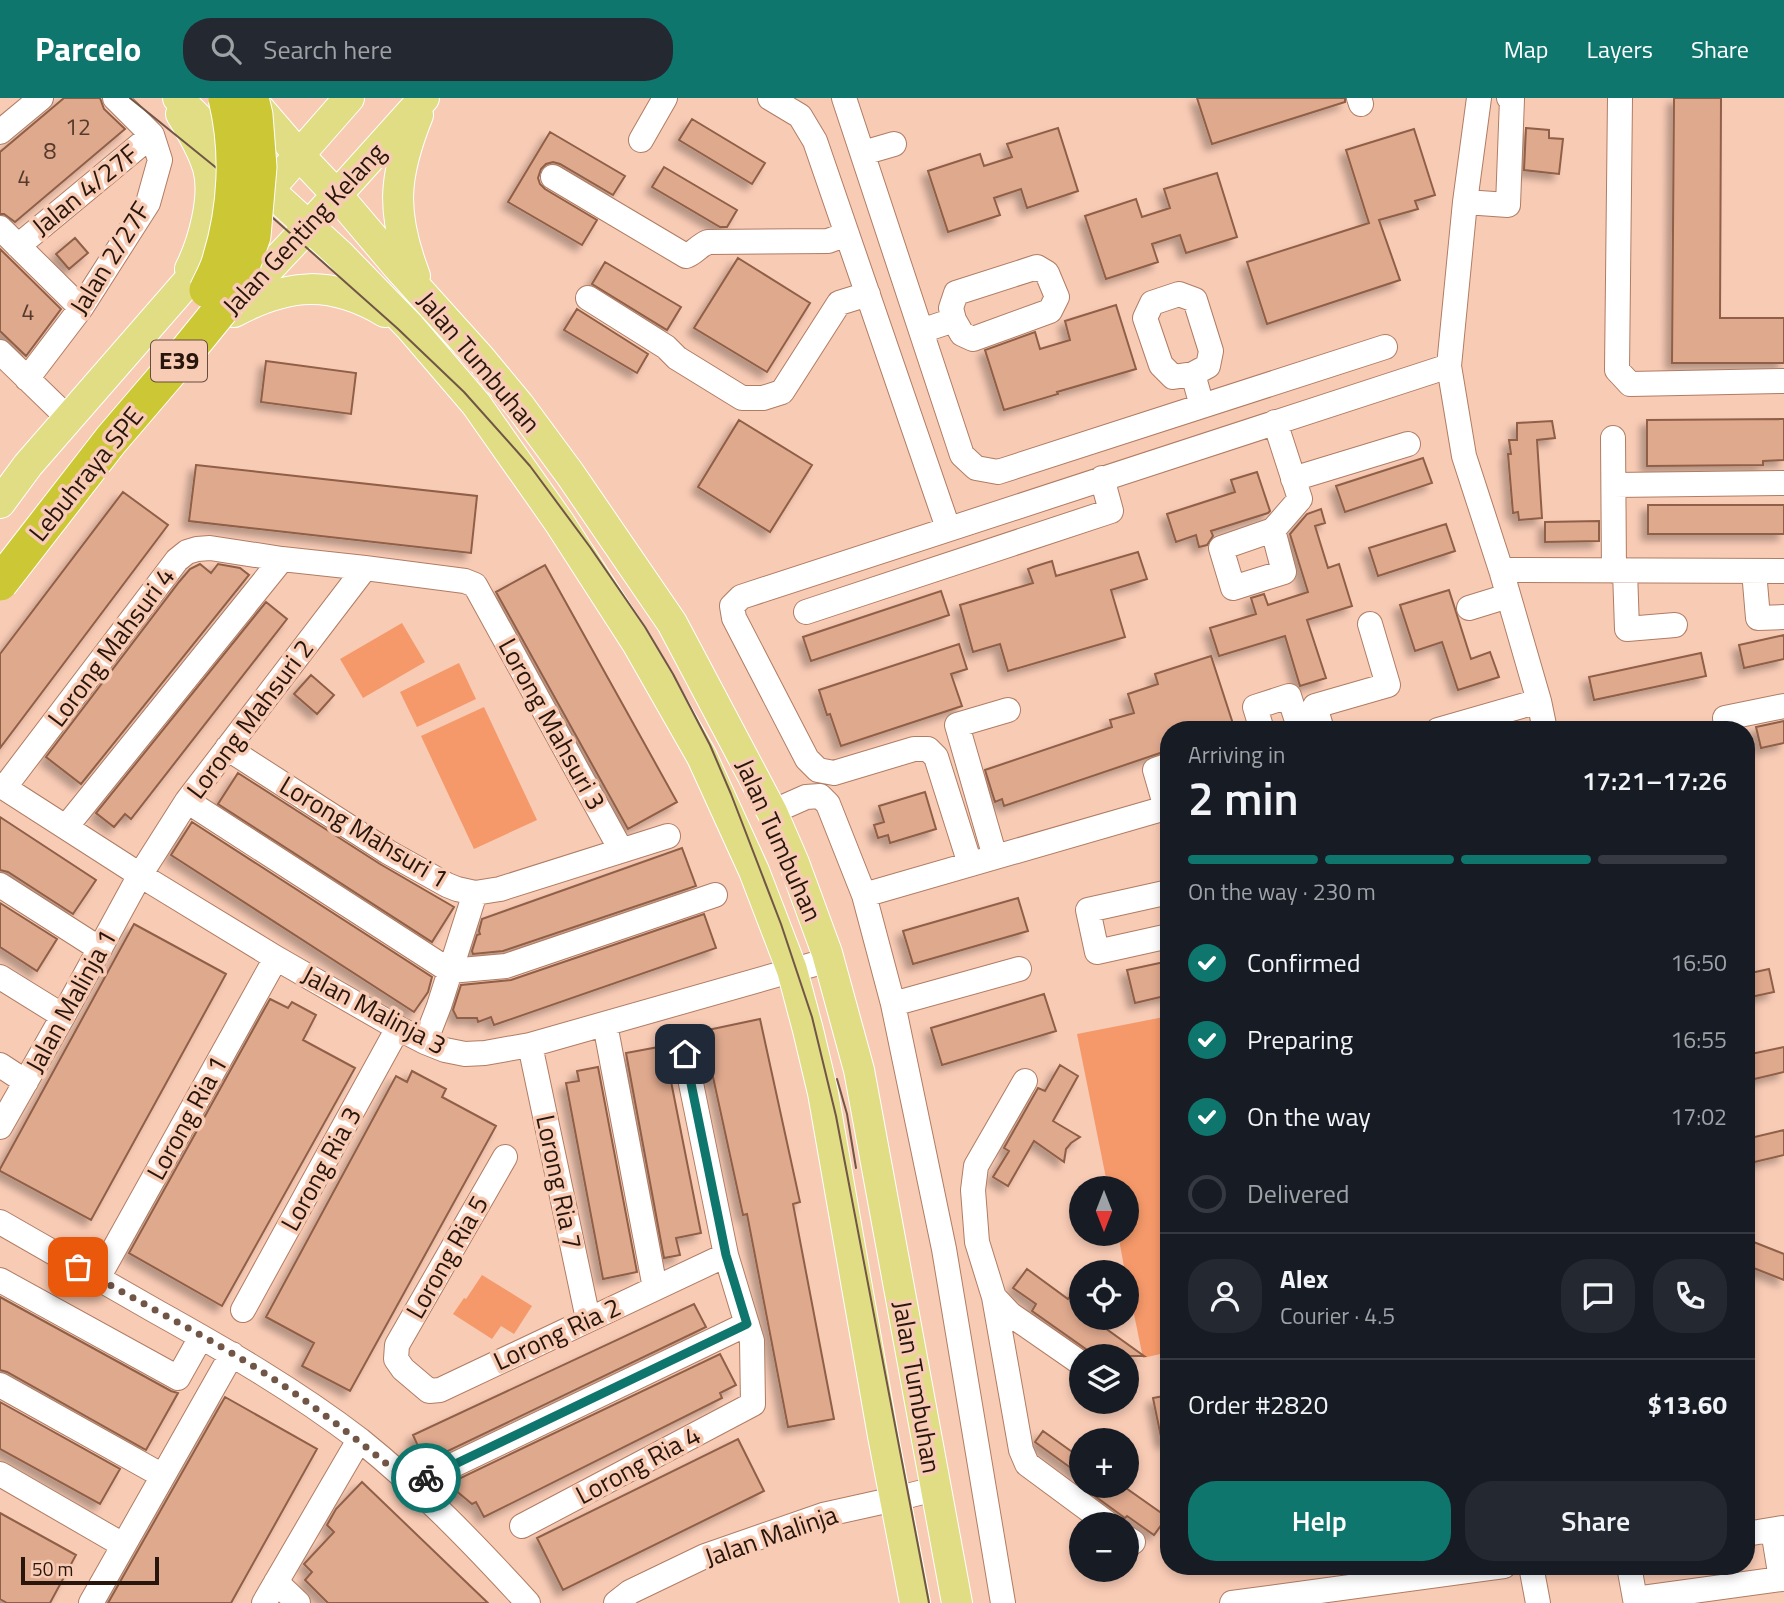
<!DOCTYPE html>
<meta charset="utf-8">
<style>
body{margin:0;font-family:"Titillium Web",sans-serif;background:#242831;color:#f1f3f6;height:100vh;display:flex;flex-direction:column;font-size:26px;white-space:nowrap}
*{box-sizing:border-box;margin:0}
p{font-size:23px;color:#9ea1a6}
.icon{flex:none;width:38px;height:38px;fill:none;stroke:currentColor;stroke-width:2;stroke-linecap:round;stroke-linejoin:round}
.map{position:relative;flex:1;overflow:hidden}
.details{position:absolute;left:1160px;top:623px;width:595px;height:854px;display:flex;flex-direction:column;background:#171b24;border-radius:28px;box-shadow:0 4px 10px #0003}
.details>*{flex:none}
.needle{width:46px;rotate:180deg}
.controls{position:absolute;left:1069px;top:1078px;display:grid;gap:14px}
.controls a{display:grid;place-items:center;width:70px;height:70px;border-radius:50%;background:#171b24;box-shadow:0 4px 10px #0003;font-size:35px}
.scale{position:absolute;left:21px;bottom:18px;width:138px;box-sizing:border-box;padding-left:7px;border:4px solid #28150b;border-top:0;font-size:19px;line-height:24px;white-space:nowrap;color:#28150b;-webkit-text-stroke:5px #f8cbb5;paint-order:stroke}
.pin{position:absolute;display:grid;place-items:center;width:60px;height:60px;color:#fff;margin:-30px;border-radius:14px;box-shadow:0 4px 10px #0006}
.courier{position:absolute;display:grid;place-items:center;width:70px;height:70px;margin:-35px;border:5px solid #0f766e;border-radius:50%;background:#fff;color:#222;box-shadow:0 2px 9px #0007}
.headline em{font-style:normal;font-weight:600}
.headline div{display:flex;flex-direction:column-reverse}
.headline{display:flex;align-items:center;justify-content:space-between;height:119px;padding:0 28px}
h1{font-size:46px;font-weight:600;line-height:52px}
.bar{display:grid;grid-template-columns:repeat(4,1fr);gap:10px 7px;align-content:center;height:84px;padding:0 28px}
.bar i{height:9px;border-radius:5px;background:#363941}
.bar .current{background:#0f766e}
.bar p{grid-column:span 4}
.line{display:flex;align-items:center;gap:18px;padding:0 28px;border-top:2px solid #363941}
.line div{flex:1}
.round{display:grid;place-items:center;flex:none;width:74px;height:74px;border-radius:28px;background:#242831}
ol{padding:0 28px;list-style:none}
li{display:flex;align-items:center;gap:21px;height:77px}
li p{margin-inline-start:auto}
li .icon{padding:7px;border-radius:50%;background:#0f766e;color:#fff;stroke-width:4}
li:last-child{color:#9ea1a6}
li i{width:38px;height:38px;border:4px solid #363941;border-radius:50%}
.button{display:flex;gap:14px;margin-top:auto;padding:14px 28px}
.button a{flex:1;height:80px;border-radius:28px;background:#0f766e;color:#fff;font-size:28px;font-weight:600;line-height:80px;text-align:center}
.button a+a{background:#242831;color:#f1f3f6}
header{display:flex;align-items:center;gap:42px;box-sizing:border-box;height:98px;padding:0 35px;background:#0f766e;color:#fff}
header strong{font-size:33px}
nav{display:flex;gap:38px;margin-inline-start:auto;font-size:24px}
.search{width:490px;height:63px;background:#242831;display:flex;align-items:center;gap:18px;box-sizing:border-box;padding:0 24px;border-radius:28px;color:#9ea1a6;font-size:26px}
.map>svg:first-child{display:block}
.green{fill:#f5996a}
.building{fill:#dfa98e;stroke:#905f46;stroke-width:2;filter:url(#shadow)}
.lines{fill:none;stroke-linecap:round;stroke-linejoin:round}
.minor-casing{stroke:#b07c63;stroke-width:26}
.major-casing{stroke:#fff;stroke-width:32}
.minor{stroke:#fff;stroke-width:24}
.major{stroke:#e0dd85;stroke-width:30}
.tram{stroke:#715546;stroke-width:2}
.highway-bridge-casing{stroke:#fff;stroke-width:37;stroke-linecap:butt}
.highway-bridge{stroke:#ccc734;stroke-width:35}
.done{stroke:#715546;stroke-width:7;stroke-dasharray:0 12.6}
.route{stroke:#0f766e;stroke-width:9}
.labels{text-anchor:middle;stroke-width:7;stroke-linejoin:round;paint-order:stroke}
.number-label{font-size:23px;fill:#563a2c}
.shield{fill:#f8cbb5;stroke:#664c3e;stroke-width:2}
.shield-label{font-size:24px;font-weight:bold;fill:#28150b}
.street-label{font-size:26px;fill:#28150b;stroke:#f8cbb5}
</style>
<header>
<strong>Parcelo</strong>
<div class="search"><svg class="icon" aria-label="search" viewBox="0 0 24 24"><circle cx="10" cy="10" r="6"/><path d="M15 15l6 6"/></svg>Search here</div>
<nav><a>Map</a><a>Layers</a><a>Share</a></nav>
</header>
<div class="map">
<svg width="1784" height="1505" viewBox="0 0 1784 1505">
<defs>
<filter id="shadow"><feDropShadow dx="-6" dy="6" stdDeviation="3.5" flood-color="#0004"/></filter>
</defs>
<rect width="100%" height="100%" fill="#f8cbb5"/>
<!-- green -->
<path class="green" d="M402,525L425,564L363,600L340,561Z
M459,565L476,601L417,629L400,594Z
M484,609L537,722L474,751L421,638Z
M1169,918V1254L1143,1260L1127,1182V1174H1125L1118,1136H1127V1090H1108L1077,936Z
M482,1177L532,1208L514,1236L501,1228L492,1241L453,1216L464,1200L466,1201Z"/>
<!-- building -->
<path class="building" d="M64,0H100L104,11L125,31L15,124L4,116H0V54Z
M1197,0H1345V4L1212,46Z
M1674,0H1721L1720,220H1784V265H1672Z
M692,21L765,65L752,86L679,42Z
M1058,30L1078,93L1027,110L1021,91L994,100L1000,117L948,134L928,73L980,56L984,68L1012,59L1007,46Z
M1526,30L1549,32V40L1563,41L1559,76L1524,72Z
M1414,31L1435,97L1415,103L1418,111L1379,122L1400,182L1267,226L1247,164L1369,125L1346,52Z
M550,34L625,78L613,97L560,66L553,64L546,66L541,71L538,80L540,86L545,91L597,122L582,147L508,104Z
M664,69L737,112L727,129H720L652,89Z
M1217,75L1237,139L1186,155L1180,137L1152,146L1158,164L1106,181L1085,118L1136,101L1142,119L1170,110L1164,91Z
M75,140L88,155L69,171L56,156Z
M0,151L61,211L26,258L0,233Z
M738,160L810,205L767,274L694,230Z
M605,164L681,209L667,232L592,186Z
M1116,207L1136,271L1057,294L1058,296L1004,312L985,252L1035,234L1040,251L1070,242L1065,223Z
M577,211L648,256L637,275L564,232Z
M266,263L356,275L351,316L261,304Z
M1784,321V362L1763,363V367L1647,368V322Z
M739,322L812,367L770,434L698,389Z
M1552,323L1555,340L1537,342L1542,420L1519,422L1518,414L1513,415L1508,356H1511L1509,342H1517V325Z
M1423,360L1432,385L1345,414L1336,388Z
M196,367L477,398L471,455L189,423Z
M1257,374L1270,413L1268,415L1211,433L1213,438L1207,447L1199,449L1196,437L1176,444L1167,416L1235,394L1231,382Z
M123,394L168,427L0,650V556Z
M1648,407H1784V436H1648Z
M1321,411L1325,425L1315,428L1328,470L1339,466L1352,508L1307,522L1326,580L1300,588L1285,538L1219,558L1210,530L1256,516L1251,500L1264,496L1268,507L1308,494L1290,436L1307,416Z
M1599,423V443L1545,444V424Z
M1446,426L1455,453L1378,478L1369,450Z
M1138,454L1147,481L1111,492L1125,539L1008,573L1000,546L973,554L960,507L1033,485L1028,471L1033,469L1052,463L1056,478Z
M200,466L211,475L218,466L240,470L249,477L81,686L46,659L179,484L190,471Z
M545,467L677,704L628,731L496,494Z
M1449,492L1471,561L1490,554L1499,579L1458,592L1442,544L1415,553L1400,507Z
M941,493L949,517L811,563L803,539Z
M266,504L287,521L131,721L125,716L114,729L96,715Z
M1784,537V561L1744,570L1739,547Z
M959,546L967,571L951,576L962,608L841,648L830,616L827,617L819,592Z
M1701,555L1706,578L1594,602L1589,579Z
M1211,558L1235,632H1169V652L1004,708L1002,701L995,704L985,672L1112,629L1110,622L1134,615L1128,596L1158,586L1155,576Z
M311,577L334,597L317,616L294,596Z
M1784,623V645L1761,650L1756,629Z
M238,675L380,766L454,809L432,844L218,706Z
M925,694L936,731L890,745L888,737L878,740L874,727L884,724L879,708Z
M0,719L96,782L73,816L8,774L0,772Z
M192,724L432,879L428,894L414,914L171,757Z
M682,750L696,788L503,853L473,856L472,853L477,837L480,836L479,833L482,821Z
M1018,800L1028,833L913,866L903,833Z
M0,805L57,841L37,873L0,849Z
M704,816L716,850L494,927L491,919L478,924L477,920H457L453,912L461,887L511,882Z
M134,826L226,876L91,1122L0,1073V1071Z
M1169,863V897L1135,905L1127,872Z
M1769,871L1774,894L1746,900V876Z
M1044,896L1056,933L942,967L931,930Z
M270,901L288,910L292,904L316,917L303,942L355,970L222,1208L129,1155Z
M760,921L800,1104L793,1106L834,1321L788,1329L747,1116L743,1117L703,933Z
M664,948L701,1135L676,1140L680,1157L664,1160L626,955Z
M1784,949V974L1746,983V957Z
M1060,967L1078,978L1053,1023L1080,1039L1071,1045L1066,1051L1064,1064L1034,1043L1008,1088L993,1079L1009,1053L1004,1050L1038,990L1045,993Z
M598,969L637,1174L603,1181L566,985L579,983L577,973Z
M412,973L446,991L442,999L496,1028L350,1293L302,1268L314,1245L266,1219L396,978L407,984Z
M1784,1032V1057L1746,1066V1041Z
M1746,1141L1784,1156V1182L1746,1167Z
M1027,1171L1068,1201L1082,1182V1220H1091L1144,1258H1108L1097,1250L1093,1256L1032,1213L1036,1206L1013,1190Z
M0,1199L171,1293L178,1295L146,1352L7,1274L0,1272Z
M694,1206L706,1229L425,1364L413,1337Z
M720,1256L736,1287L720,1295L722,1300L484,1419L476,1404L472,1406L448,1386Z
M1169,1297V1343L1162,1344L1153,1300Z
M225,1299L317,1351L231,1505H108Z
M0,1304L120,1371L100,1406L0,1351Z
M1043,1333L1082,1361V1378L1035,1344Z
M738,1341L764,1393L563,1492L537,1440Z
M362,1384L465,1483L488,1505H328L305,1482L312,1474L304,1466L334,1434L327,1427L336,1411Z
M1081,1388H1123L1167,1419L1154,1437L1127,1418L1125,1420Z
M0,1415L76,1457L50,1505H7L0,1501Z"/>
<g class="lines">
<defs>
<path id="minor" d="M770,0L800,18L815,43L948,430
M844,0L962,357L976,370L998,374L1385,249
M1359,0L1361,6
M1479,0L1465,104L1449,268L1464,358L1501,472L1539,603L1545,632
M1620,0L1617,272L1630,286L1784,283
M0,34L41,0
M641,42L665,0
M863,55L894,46
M553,79L686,158C695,155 698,148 708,144L828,143L847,136
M1465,104L1508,107L1512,1L1509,0
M0,130L81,210
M18,148L152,37
M588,200L666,249L677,260L742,300H763L782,294L839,205L868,196
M921,233L954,222L951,210L956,195L1037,169L1047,175L1057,199L1050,213L973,241L962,236L954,222
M0,254L69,321
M1193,276L1208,268L1211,253L1195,202L1179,196L1152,205L1145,220L1161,267L1173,279L1193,276L1202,308
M27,281L81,210L148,105L160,62L152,37L115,0
M1613,340L1614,473
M1293,381L1408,346
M1614,387L1784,385
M1273,432L1221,450L1233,490L1284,474L1273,432L1300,401L1275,324
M1501,472L1784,473
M1625,473L1627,531L1675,527
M1754,473L1758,520L1784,519
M1469,510L1508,498
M806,514L1111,413L1102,380
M1725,620L1784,608
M1262,632L1255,609L1289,598L1300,632
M1322,632L1315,608L1388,587L1370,526
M1438,632L1539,603
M227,650L388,754L447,787L457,791L475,795L500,791L668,738
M0,687L140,777L276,860L398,930L425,944L445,952L465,956L485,955L530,947L829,862
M4,690L177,462L187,454L197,451L210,450L282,461L365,470L465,483L475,487L621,752
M187,703L450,873L506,868L715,797
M1166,710L1155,672L1169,667
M772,714L806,699L820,698L828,706L864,797L893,906L944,1151L1003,1505
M66,729L282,461
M995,759L957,627L1008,612
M970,766L936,659L928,651H914L834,675L818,672L807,661L734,520L732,508L741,499L1449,268
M0,787L100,851
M1169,794L1088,812L1097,854L1169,838
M864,797L1169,709
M0,879L63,918
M893,906L1019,871
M605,926L655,1190
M425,944L439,908L475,795
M530,947L588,1221
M0,967L26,984
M1025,983L976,1068L973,1092L977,1144L994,1199L1021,1352L1027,1366L1108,1426
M0,1029L63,918L140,777L187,703L365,470
M505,1059L397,1247L396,1261L403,1271L429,1293L440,1292L726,1157
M0,1124C52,1154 105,1184 157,1214C227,1253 296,1293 360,1342C421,1391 475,1447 528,1505
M98,1180L276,860
M0,1182L178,1280L201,1239
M994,1199L1010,1216L1082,1266
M243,1212L398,930
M0,1287L163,1378
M0,1376L123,1447
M412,1387L747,1226
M522,1428L753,1306L752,1243L726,1157L685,956
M1746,1436L1782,1430
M1127,1440L1133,1444
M1531,1468L1538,1505
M1629,1468L1635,1501L1781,1481L1773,1432
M276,1484L298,1505
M91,1505L232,1256
M264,1505L359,1342
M616,1505L630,1494L705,1458L823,1417L895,1401L935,1391
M1232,1505L1504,1468"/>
<path id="major" d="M178,0L268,91L339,156L410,229L476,306L559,424L637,545L702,659L754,773L792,872L808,932L823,995L883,1338L915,1505
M250,0L299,57L337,97L398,169L480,260L519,307L570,376L672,525L772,714L794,765L827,855L859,972L957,1505
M181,16C191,32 203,53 208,70C216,99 203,145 190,171
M257,105L349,0
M415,178C391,115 393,79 418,17
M228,214L308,129L424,0
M234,214C289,185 331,182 385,214
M0,405L28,367L224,142"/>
</defs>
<!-- minor casing -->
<use href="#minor" class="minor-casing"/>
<!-- major casing -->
<use href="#major" class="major-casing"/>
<!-- minor -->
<use href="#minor" class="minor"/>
<!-- major -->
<use href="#major" class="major"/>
<!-- tram -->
<path class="tram" d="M130,0L219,72L397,230L464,294L530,368L590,449L645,529L673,576L710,647L731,696L781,826L812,919L836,1018L929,1505
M837,981L847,1016L856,1070"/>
<defs>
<path id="highway-bridge" d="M207,192C211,183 217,173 220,162C236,110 239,53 226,0
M0,485L111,342L188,252L231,199L253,138L259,69L255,17L251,0"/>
</defs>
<!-- highway-bridge casing -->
<use href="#highway-bridge" class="highway-bridge-casing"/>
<!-- highway-bridge -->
<use href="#highway-bridge" class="highway-bridge"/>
</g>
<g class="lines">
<!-- done -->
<path class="done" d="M78,1169C149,1210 223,1246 290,1292C333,1322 373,1354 412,1387L426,1380"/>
<!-- route -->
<path class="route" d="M426,1380L747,1226L726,1157L685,956"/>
</g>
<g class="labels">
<!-- number labels -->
<g class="number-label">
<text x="78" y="37">12</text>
<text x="50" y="61">8</text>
<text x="24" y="88">4</text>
<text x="28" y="222">4</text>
</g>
<!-- shield labels -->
<rect class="shield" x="151" y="242.5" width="56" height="41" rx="5"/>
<g class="shield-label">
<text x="179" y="271">E39</text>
</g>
<!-- street labels -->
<g class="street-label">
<text transform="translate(85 92) rotate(-39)" y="9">Jalan 4/27F</text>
<text transform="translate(304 131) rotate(-47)" y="9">Jalan Genting Kelang</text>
<text transform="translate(110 160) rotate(-58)" y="9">Jalan 2/27F</text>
<text transform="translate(479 264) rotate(50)" y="9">Jalan Tumbuhan</text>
<text transform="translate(86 376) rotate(-51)" y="9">Lebuhraya SPE</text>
<text transform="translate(111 549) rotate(-53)" y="9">Lorong Mahsuri 4</text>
<text transform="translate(250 621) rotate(-53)" y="9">Lorong Mahsuri 2</text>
<text transform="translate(552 626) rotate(61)" y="9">Lorong Mahsuri 3</text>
<text transform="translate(364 734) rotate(31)" y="9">Lorong Mahsuri 1</text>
<text transform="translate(779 742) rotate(66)" y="9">Jalan Tumbuhan</text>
<text transform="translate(71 903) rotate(-61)" y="9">Jalan Malinja 1</text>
<text transform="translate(374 912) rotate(28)" y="9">Jalan Malinja 3</text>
<text transform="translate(187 1020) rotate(-61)" y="9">Lorong Ria 1</text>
<text transform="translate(321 1071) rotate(-61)" y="9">Lorong Ria 3</text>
<text transform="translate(559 1084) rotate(78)" y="9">Lorong Ria 7</text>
<text transform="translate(447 1159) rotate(-60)" y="9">Lorong Ria 5</text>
<text transform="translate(557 1236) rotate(-25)" y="9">Lorong Ria 2</text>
<text transform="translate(917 1289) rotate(80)" y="9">Jalan Tumbuhan</text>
<text transform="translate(638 1367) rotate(-28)" y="9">Lorong Ria 4</text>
<text transform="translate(771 1438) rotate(-19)" y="9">Jalan Malinja</text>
</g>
</g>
</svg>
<div class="controls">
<a><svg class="needle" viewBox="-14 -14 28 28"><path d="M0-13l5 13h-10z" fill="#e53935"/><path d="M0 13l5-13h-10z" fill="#9ea1a6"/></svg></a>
<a><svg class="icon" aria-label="locate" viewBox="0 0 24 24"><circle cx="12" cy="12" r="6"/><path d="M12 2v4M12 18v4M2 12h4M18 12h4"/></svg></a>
<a><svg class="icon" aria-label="layers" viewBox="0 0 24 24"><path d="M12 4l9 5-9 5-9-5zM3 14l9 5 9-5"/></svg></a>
<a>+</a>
<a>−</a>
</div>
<div class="scale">50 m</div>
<div class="pin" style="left:78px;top:1169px;background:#ea580c"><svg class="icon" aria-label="bag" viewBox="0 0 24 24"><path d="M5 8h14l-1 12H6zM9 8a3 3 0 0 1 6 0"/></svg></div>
<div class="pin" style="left:685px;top:956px;background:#1f2937"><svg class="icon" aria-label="home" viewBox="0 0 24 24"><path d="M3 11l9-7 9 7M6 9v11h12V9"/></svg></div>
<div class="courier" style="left:426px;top:1380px"><svg class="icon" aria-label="bike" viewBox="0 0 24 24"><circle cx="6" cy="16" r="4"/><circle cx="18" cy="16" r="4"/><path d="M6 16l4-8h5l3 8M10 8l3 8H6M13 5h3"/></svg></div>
<section class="details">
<div class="headline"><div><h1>2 min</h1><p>Arriving in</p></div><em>17:21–17:26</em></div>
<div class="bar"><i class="current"></i><i class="current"></i><i class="current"></i><i></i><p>On the way · 230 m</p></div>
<ol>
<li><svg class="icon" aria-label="check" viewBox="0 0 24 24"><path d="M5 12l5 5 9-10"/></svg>Confirmed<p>16:50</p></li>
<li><svg class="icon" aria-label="check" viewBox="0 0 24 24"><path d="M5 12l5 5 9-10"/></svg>Preparing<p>16:55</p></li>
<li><svg class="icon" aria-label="check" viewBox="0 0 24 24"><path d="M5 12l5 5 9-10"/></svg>On the way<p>17:02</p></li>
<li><i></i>Delivered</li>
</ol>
<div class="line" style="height:126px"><a class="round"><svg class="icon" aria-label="person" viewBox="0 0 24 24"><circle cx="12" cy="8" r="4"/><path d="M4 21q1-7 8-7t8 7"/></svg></a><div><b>Alex</b><p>Courier · 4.5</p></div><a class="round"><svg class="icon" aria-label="chat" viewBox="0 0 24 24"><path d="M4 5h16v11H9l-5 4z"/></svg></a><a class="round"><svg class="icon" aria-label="phone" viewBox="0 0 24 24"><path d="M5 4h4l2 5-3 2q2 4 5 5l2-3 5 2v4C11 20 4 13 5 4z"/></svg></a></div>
<div class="line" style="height:91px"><div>Order #2820</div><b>$13.60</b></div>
<div class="button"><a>Help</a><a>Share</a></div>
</section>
</div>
